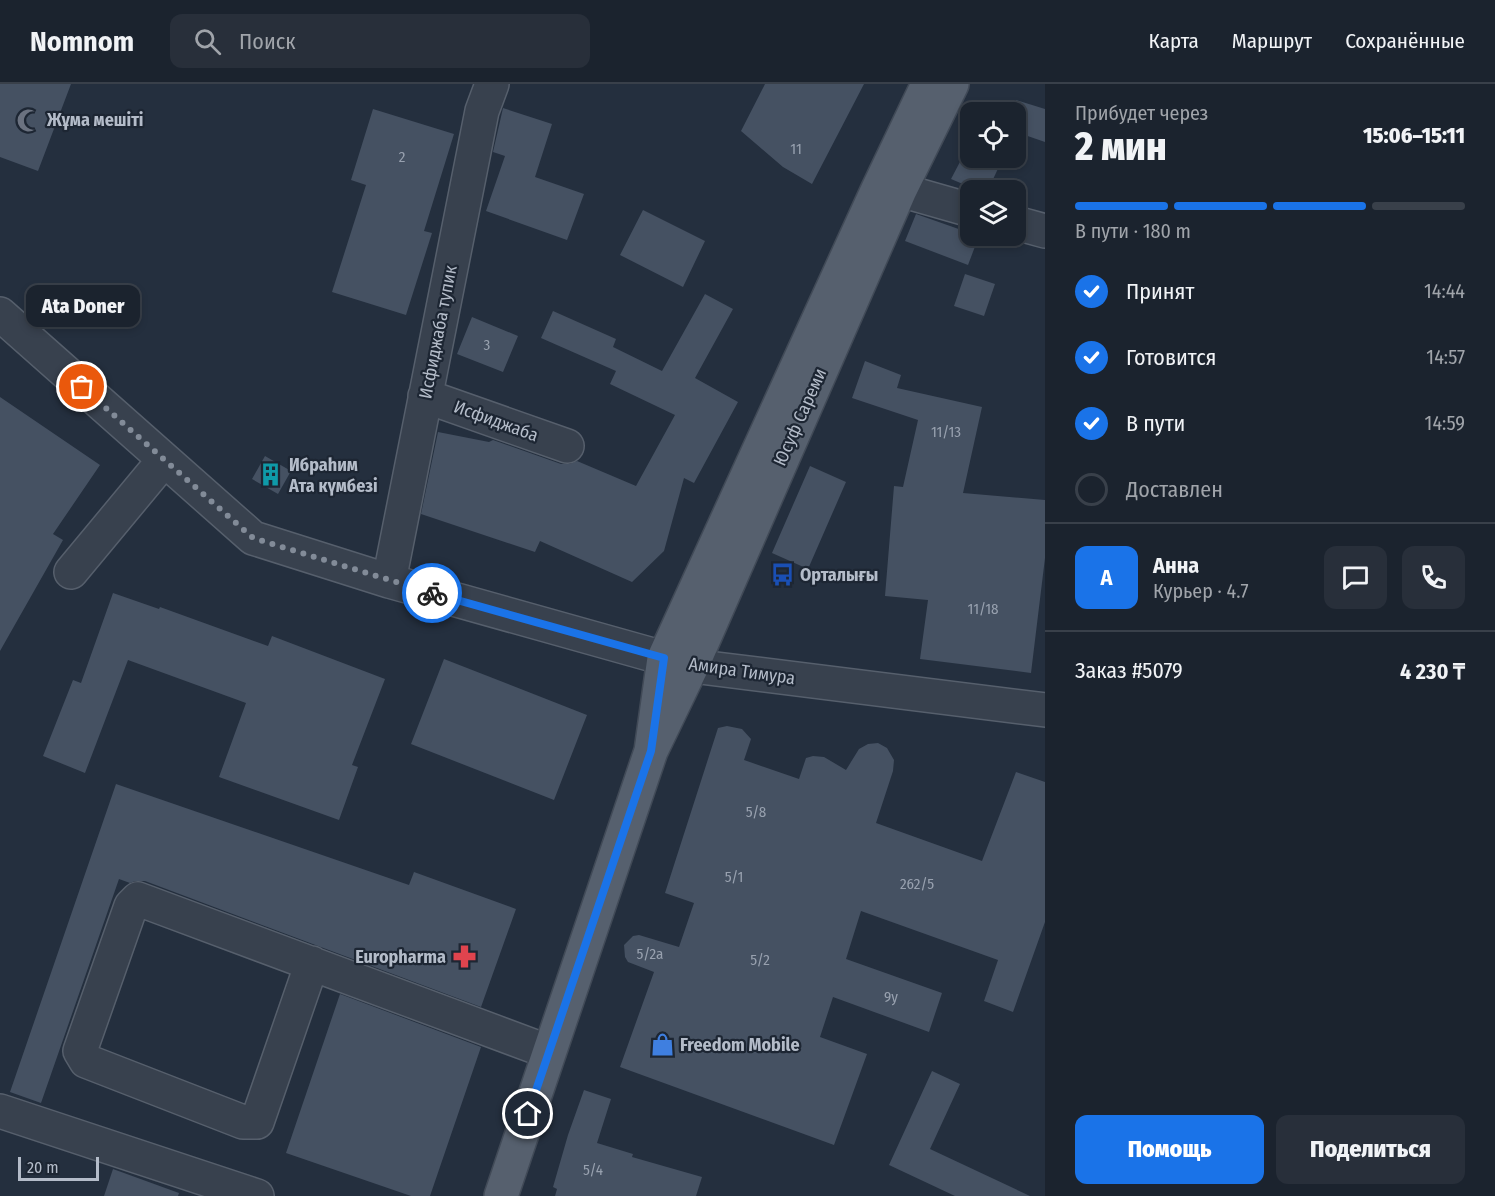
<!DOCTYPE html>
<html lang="ru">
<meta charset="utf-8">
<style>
body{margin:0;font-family:"Fira Sans Condensed",sans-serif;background:#282f3a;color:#f1f3f6;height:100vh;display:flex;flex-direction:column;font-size:22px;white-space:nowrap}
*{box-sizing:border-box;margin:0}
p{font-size:20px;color:#a0a4aa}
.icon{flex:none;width:33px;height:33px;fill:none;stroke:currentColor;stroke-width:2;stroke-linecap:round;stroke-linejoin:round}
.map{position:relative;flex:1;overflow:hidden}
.drawer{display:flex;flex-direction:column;background:#1b232e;width:450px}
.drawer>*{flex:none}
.buttons{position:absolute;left:960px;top:18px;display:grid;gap:12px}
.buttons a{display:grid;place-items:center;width:66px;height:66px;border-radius:12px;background:#1b232e;box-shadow:0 3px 9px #0003,0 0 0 2px #39404a;font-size:30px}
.scale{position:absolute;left:18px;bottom:15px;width:81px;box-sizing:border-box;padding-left:6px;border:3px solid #b4bcc9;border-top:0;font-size:16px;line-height:21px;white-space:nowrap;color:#b4bcc9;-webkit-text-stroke:4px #1d2633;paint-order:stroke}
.pin{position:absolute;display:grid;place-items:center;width:51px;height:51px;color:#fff;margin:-26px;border:3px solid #fff;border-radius:50%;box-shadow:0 2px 6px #0007}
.courier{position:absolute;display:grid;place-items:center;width:60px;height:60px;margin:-30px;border:4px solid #1a73e8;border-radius:50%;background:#fff;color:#222;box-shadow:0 2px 8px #0007}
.bubble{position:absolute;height:42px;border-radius:12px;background:#1b232e;box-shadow:0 3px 9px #0003,0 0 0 2px #39404a;font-size:20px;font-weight:800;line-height:42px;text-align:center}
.headline em{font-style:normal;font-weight:800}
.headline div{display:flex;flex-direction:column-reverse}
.headline{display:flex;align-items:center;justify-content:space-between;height:102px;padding:0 30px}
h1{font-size:39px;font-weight:800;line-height:45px}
.bar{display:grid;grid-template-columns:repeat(4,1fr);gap:9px 6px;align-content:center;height:72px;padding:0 30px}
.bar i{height:8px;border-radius:4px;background:#39404a}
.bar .selected{background:#1a73e8}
.bar p{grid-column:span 4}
.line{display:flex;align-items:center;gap:15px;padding:0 30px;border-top:2px solid #39404a}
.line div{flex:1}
.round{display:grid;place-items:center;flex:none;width:63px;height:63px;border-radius:12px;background:#282f3a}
ol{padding:0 30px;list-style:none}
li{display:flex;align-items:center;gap:18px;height:66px}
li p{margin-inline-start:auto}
li .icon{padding:6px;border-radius:50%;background:#1a73e8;color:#fff;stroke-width:4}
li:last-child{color:#a0a4aa}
li i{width:33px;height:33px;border:3px solid #39404a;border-radius:50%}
.cta{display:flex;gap:12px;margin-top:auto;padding:12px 30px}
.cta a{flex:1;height:69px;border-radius:12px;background:#1a73e8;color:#fff;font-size:24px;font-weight:800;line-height:69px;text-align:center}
.cta a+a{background:#282f3a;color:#f1f3f6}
header{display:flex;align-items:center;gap:36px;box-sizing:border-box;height:84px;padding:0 30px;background:#1b232e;border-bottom:2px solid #39404a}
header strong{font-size:28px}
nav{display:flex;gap:33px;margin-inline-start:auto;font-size:21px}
.search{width:420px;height:54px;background:#282f3a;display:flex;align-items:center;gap:15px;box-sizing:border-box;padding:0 21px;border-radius:12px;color:#a0a4aa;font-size:22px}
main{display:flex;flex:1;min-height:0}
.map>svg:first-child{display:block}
.building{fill:#455162}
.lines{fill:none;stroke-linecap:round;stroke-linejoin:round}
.minor-casing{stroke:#565f6c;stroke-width:36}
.major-casing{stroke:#414a57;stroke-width:36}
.minor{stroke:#38414e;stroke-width:33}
.major{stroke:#56606e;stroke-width:33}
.done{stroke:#828b98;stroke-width:6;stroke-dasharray:0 10.8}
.route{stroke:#1a73e8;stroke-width:8}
.labels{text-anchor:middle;stroke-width:4.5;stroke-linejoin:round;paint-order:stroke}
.number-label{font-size:15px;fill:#98a1af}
.poi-label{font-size:18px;font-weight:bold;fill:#b4bcc9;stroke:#1d2633;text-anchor:start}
.street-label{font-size:18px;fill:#b4bcc9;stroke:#1d2633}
</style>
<header>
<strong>Nomnom</strong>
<div class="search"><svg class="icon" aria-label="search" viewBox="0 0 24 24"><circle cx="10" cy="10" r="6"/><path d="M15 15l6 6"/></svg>Поиск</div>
<nav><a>Карта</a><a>Маршрут</a><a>Сохранённые</a></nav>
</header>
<main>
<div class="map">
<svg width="1045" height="1112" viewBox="0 0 1045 1112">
<rect width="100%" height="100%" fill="#242f3e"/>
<!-- building -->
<path class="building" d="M0,0H71L38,87L0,73Z
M765,0H864L812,100L783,83L741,47Z
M1016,16L1045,25V58L1016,48Z
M503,24L552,40L535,93L584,110L567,156L486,127L505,72L493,68Z
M373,25L454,50L424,147L432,149L406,231L332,208L366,101L351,96Z
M962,74H1003L988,106H977L951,95Z
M643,126L705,157L683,203L620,171Z
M916,130L970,149V152H979L968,181L905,157Z
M965,190L995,200L984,232L954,222Z
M705,210L733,225L695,294L738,318L694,399L684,394L664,467L632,498L540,457L535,468L421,430L438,348L489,358L493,356L561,380H570L577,377L636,402L675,331L610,300L616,287L541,254L553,227L616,255L613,263L662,287Z
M472,233L518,252L503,288L457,270Z
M865,277L901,291L897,304L982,323L963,409L1045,416V474L1031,589L920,575L928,516L885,512L894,402L903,403L918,336L852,314Z
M0,313L100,381L53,450L63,456L0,567Z
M265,372L291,387L278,410L252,395Z
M810,382L846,398L808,485L772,469Z
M113,509L159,525L160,523L268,562L272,552L385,595L352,681L358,683L339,736L219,693L246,619L128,576L85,689L43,672L73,596L81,599Z
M444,575L587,631L554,716L411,660Z
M727,642L742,645L751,655L744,676L799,695L806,674L813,672L824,673L846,686L859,665L868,660L878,659L887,664L894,676L893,687L876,739L982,777L1016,688L1045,698V838L1013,928L984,917L998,876L861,827L846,875L942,909L929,948L833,913L820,953L867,970L834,1061L620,983L654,888L628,878L625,873L624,861L633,852L639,851L679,863L694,819L665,809L718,644Z
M116,700L409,801L414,788L516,825L481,923L145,797H135L130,799L119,795L41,1019L10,1008Z
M340,910L481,963L430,1112H411L286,1069Z
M932,987L960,1000L930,1065L1030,1112H955L889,1081Z
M584,1006L611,1015L597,1059L633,1070L632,1073L702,1093L696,1112H555L557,1105L553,1103L568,1051Z
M113,1085L179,1109L178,1112H104Z"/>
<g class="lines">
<defs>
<path id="minor" d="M900,106L970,126
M1016,139L1045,147
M0,230L253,454L389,497L692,582L1045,626
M425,312L567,362
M71,488L164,376
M389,497L482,27L492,0
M312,879L257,1038H243L86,977L80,967L131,822L138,815L549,968
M0,1027L257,1112"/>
<path id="major" d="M928,0L877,107L664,574L651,667L692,582L900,106L952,0
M501,1112L651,667"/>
</defs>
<!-- minor casing -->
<use href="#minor" class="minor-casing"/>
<!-- major casing -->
<use href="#major" class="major-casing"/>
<!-- minor -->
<use href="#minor" class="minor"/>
<!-- major -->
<use href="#major" class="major"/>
</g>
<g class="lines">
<!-- done -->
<path class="done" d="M82,303L253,454L432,509"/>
<!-- route -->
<path class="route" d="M432,509L664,574L651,667L528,1030"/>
</g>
<!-- icons -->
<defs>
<symbol id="mosque-bare" viewBox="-9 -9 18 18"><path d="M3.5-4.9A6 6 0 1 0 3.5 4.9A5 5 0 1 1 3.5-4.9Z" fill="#6b7280" stroke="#1d2633" stroke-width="2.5" paint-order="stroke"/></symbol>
<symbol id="building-bare" viewBox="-9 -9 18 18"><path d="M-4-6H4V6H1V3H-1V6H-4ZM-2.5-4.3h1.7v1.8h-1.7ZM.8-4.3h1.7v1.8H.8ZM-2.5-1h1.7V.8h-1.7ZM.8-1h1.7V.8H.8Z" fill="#0f9aa8" stroke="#1d2633" stroke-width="2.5" paint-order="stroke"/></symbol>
<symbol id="bus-bare" viewBox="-9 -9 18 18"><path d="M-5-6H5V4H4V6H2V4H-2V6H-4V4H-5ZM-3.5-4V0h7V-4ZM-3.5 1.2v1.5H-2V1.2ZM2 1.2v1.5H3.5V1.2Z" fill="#1a4fb4" stroke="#1d2633" stroke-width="2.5" paint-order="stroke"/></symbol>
<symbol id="pharmacy-bare" viewBox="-9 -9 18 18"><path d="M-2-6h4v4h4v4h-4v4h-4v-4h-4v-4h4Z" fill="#e0444e" stroke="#1d2633" stroke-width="2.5" paint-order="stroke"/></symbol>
<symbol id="shop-bare" viewBox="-9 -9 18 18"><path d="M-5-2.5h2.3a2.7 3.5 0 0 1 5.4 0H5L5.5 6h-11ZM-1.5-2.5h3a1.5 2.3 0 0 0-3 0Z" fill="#3f7fe0" stroke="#1d2633" stroke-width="2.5" paint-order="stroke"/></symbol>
</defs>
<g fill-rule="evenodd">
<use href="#mosque-bare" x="12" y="20" width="33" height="33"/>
<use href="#building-bare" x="254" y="374" width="33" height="33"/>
<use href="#bus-bare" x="766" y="474" width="33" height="33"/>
<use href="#pharmacy-bare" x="448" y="856" width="33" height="33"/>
<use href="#shop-bare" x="646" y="944" width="33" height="33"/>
</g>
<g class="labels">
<!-- number labels -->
<g class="number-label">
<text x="796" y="70">11</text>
<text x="402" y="78">2</text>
<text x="487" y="266">3</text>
<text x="946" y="353">11/13</text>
<text x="983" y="530">11/18</text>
<text x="756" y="733">5/8</text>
<text x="734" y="798">5/1</text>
<text x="917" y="805">262/5</text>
<text x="650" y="875">5/2а</text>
<text x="760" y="881">5/2</text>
<text x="891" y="918">9у</text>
<text x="593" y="1091">5/4</text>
</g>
<!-- poi labels -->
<g class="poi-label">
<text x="47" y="42">Жұма мешіті</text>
<text x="289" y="387">Ибраhим<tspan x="289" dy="21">Ата күмбезі</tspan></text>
<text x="800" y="497">Орталығы</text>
<text x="446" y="879" text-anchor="end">Europharma</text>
<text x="680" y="967">Freedom Mobile</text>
</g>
<!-- street labels -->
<g class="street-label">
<text transform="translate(438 248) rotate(-79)" y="6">Исфиджаба тупик</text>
<text transform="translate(800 333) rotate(-66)" y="6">Юсуф Сареми</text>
<text transform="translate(496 337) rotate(20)" y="6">Исфиджаба</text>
<text transform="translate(742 587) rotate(8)" y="6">Амира Тимура</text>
</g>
</g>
</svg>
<div class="buttons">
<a><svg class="icon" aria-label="locate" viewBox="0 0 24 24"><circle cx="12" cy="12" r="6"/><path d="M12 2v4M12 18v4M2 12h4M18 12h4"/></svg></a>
<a><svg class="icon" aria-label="layers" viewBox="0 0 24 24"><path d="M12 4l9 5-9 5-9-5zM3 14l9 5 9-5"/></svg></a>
</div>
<div class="scale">20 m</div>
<div class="pin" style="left:82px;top:303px;background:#ea580c"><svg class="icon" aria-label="bag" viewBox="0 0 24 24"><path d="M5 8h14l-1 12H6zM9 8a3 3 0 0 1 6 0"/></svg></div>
<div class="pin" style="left:528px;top:1030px;background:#1f2937"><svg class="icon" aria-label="home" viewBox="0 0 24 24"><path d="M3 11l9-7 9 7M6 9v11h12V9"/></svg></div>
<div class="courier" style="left:432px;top:509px"><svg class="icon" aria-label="bike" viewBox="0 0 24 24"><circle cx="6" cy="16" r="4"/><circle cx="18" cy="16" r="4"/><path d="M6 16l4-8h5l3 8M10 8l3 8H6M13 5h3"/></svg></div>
<div class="bubble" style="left:26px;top:201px;width:114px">Ata Doner</div>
</div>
<section class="drawer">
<div class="headline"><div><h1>2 мин</h1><p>Прибудет через</p></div><em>15:06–15:11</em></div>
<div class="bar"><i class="selected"></i><i class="selected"></i><i class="selected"></i><i></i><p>В пути · 180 m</p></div>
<ol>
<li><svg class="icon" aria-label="check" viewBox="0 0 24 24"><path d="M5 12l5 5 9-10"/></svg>Принят<p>14:44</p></li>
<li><svg class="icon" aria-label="check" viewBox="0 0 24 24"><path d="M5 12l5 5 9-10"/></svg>Готовится<p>14:57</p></li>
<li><svg class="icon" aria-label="check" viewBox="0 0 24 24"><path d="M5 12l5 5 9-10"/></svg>В пути<p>14:59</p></li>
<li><i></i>Доставлен</li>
</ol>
<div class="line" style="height:108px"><b class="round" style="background:#1a73e8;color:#fff">А</b><div><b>Анна</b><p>Курьер · 4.7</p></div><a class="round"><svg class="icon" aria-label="chat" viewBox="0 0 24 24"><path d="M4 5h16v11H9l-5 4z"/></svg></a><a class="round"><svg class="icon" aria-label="phone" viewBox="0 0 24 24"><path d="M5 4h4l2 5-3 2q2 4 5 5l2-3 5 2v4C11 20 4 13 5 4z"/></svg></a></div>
<div class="line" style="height:78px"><div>Заказ #5079</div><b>4 230 ₸</b></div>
<div class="cta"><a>Помощь</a><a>Поделиться</a></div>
</section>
</main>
